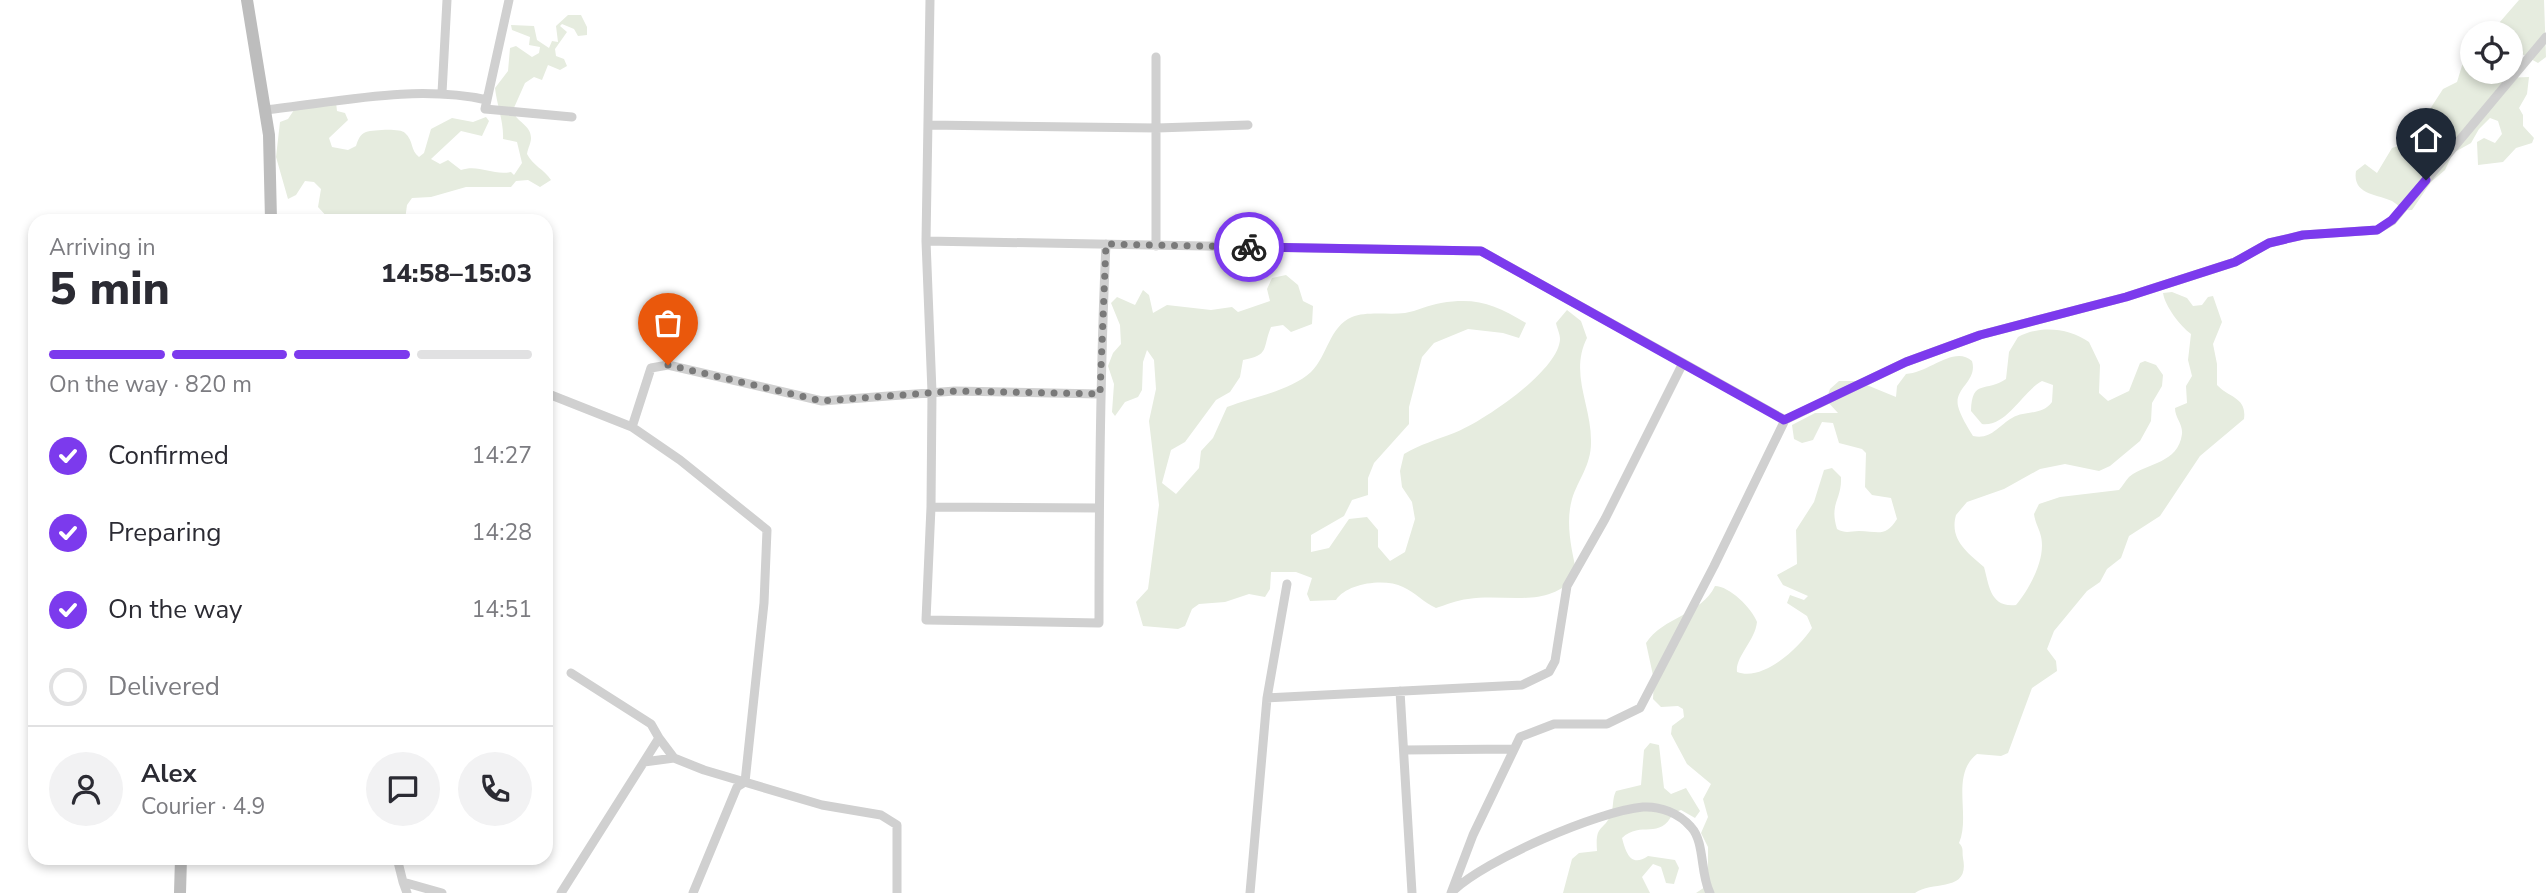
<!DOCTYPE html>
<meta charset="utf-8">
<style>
body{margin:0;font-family:"Nunito Sans",sans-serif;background:#f2f2f3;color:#2b2b33;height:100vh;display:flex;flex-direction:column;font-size:26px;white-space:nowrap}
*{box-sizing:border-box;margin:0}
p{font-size:23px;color:#7c7c81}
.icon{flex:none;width:38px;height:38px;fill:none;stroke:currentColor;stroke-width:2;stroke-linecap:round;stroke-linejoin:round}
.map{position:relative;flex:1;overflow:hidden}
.sheet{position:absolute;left:28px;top:214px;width:525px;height:651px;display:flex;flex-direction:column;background:#fff;border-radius:21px;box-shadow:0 4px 10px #0003}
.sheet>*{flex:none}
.buttons{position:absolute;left:2460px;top:21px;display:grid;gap:14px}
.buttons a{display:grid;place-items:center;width:63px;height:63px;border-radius:50%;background:#fff;box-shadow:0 4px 10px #0003;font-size:35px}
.pin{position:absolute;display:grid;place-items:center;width:60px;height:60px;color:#fff;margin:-72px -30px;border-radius:50% 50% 50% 0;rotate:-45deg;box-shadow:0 0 7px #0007}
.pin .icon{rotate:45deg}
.courier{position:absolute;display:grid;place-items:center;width:70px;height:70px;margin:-35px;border:5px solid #7c3aed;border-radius:50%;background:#fff;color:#222;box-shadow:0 2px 9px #0007}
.summary em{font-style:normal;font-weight:800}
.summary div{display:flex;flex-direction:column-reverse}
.summary{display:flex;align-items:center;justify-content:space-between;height:119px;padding:0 21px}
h1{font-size:46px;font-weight:800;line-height:52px}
.bar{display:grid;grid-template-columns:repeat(4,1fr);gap:10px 7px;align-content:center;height:84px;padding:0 21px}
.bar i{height:9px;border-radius:5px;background:#e1e1e2}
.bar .on{background:#7c3aed}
.bar p{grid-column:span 4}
.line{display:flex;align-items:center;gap:18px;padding:0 21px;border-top:2px solid #e1e1e2}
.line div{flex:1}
.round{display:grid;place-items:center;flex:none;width:74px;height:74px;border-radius:37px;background:#f2f2f3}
ol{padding:0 21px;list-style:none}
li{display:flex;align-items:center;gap:21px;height:77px}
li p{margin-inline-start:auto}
li .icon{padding:7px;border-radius:50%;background:#7c3aed;color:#fff;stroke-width:4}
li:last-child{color:#7c7c81}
li i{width:38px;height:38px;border:4px solid #e1e1e2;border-radius:50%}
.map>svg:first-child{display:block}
.green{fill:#e6ecdf}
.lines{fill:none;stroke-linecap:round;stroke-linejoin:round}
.street{stroke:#d0d0d0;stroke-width:9}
.secondary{stroke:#bdbdbd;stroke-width:12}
.done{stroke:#7a7a7a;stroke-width:7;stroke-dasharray:0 12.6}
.route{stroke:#7c3aed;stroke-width:9}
</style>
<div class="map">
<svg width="2546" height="893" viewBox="0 0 2546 893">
<rect width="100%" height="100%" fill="#fff"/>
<!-- green -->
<path class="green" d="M2519,0H2544L2546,57L2538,63L2520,53H2511V33H2473V72H2497L2503,78L2529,77L2527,94L2519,108L2523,115V126L2534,138L2532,143L2516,148L2503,162L2478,165L2477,142L2484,138L2495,143L2502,134L2498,121L2490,118L2479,129L2471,143L2453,153L2445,170L2431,182L2412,210C2401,211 2400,206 2392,201C2378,194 2352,195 2356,171L2365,164L2377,173L2392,148L2408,143L2443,89L2457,82L2472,33L2499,23Z
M568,15H581L587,27V35L578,36L574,29L562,24L560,26L567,32L555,49L556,56L564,59L567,66L560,70L548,65L542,80L534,77L525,83L513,110C515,122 531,124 531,138C531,143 528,148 527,154C533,166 544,169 551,180L540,187L528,180L516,181L511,187H466L431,197L412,198L407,205L405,220H330L318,207L321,189L314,182L305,181L296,195L288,199L276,157L280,122L288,119L294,110L336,102L337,111L345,113L348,120L329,138L332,147L348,150L356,146C358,140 360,134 366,132C374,130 400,128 405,133C414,141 410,150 419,157L424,153L431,129L452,118L473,122L486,117L489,121L482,136L461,131L431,159L440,164L448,160L461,170C479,164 493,176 511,172L514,175L522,163L517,142L503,139C504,122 497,106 495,88L508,71L510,48L516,46L532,57L539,53L540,47L529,45L530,37L512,30L511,25L534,26L537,40L549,48L552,41L558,42L556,26Z
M1286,275L1298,285L1303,301L1313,306L1312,324L1291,332L1283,325L1271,327C1262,349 1270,355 1243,360L1240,377L1230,392L1216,400L1185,442L1171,450L1162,483L1176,494L1199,468L1201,451L1213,438L1227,407C1253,397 1290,391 1311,372C1328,355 1329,327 1352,317C1366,311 1388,315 1405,313C1417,311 1428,305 1441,303C1478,297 1495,305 1526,323L1519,338L1503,333L1468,329L1434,343L1422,357L1409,407V424L1374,463L1368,478V495L1352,500L1344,516L1311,535V552L1329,548L1349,519L1367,517L1378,530V547L1390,561L1405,552L1415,519L1412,502L1402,487L1400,471L1404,454C1421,444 1436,440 1454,433C1481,423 1559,371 1560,339C1560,334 1557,328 1556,323L1567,310L1581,321L1587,338C1569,374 1592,406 1591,443C1591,465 1578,480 1572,499C1565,524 1572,551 1577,575C1547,610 1507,593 1468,599C1457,600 1446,605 1436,608C1424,603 1415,592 1403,587C1385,578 1347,583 1336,600L1310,601L1307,594L1312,578L1296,572H1271L1270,589L1265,597L1249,594L1225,602L1199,604L1192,609L1185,626L1178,629L1143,626L1136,602L1148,589L1159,505L1149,421L1156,389L1154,360L1147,350L1143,362L1142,390L1138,397L1125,402L1115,416L1112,412L1114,384L1108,366L1113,353L1121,344L1120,325L1111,303L1117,297L1135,305L1143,290L1149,295L1153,313L1167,305L1211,310L1232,307L1238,312L1270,301L1267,289L1272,278Z
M2172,292L2187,298L2193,306L2202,305L2208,297L2213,296L2222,322L2213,344L2217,364V385C2229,398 2247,397 2244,419L2200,456L2160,516L2129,536L2121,558L2107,569L2100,582L2087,591L2054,631L2047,649L2056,661L2057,671L2032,688L2008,753L2001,756L1977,754C1950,775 1971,816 1959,843C1964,848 1962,851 1963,858C1970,893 1933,880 1915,893H1696L1708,885V847L1701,833L1708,817L1703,799L1711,784L1687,764L1671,734L1672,726L1684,717L1683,709L1678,706L1661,707L1653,699L1654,680L1646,643C1663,617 1701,615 1715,586C1729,586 1752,608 1757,622C1755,641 1735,657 1737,672C1763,682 1799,648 1812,628L1807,616L1787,603L1790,595L1804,600L1808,596L1783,585L1777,575L1797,564L1796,530L1814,502L1824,470L1832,468L1841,477C1842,500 1829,503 1837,529C1846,534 1850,531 1859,531C1878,531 1885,538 1897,519L1891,498L1872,495L1865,487L1866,453L1862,449L1839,443L1833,423L1822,422L1813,440L1802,443L1794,439L1792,425L1815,413H1838L1826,400L1830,389L1839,381H1857L1896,397L1897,386L1906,374C1929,373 1954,345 1972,361C1978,381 1954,388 1958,406C1960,415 1968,428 1973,436C1991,440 1998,426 2012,418C2025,410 2042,416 2052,402L2053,385L2042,381C2022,392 2007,427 1982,424L1971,411C1972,378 1986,393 2006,379L2009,352L2018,337C2040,325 2069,328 2089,342L2100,365L2099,393L2108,401L2129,391L2140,363L2145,361L2156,365L2163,375L2162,386L2152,403L2151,421L2140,441L2110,466L2099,471L2065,464L2040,469L2004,489L1967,502L1956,515C1949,540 1968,553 1984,567C1989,585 1990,608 2016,605C2030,588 2048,556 2040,533C2039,529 2035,522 2034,514L2039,504L2060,497L2119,490C2123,486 2125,481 2129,477C2148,462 2178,464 2182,434C2183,424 2175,418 2175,408L2187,403L2186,386L2192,376L2188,360L2191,334C2180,326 2165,306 2163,293Z
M1650,743L1659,745L1664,788L1671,794L1686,788L1700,811L1695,818L1681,810L1673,813C1660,841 1641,820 1622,838C1626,853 1631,868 1648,856L1675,860L1679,868L1674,884L1666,883L1661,867L1653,864L1642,877L1650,893H1563L1572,859L1579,853L1597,851C1595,823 1603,833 1611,814C1614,806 1612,799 1616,791L1641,785L1644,750Z"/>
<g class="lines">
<!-- street -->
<path class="street" d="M509,0L485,109L572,117
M930,0L926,241L932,392L931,507
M442,93L447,0
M265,110C338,102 415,84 487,100
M928,125L1157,128L1248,125
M926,241L1481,251L1683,363L1605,519L1567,586L1555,661L1549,672L1522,685L1267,698
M1156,246V57
M1683,363L1785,420
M546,393L632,427L680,460L767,530L764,603L745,782L737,787L693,893
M632,427L651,368L668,365L822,401L955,391L1099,394
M1099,508L931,507L926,620L1099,623C1099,497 1100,370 1106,244
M571,673L651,724L659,738
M1400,691L1412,893
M1404,750L1514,749
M644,762L674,758
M397,858L403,882
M1453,891C1485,860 1598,811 1643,807C1660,806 1679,813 1691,827C1705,842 1700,874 1710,893
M407,893L403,882L442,893
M561,893L659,738L674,758L704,770L822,805L881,815L897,825V893
M1250,893L1267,698L1287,584
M1451,893L1473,835L1520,737L1554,724H1607L1640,708L1714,566L1785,420L1906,362L1980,335L2126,297L2235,262L2269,243L2303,235L2377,230L2392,221L2546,37"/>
<!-- secondary -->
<path class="secondary" d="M247,0L269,135L271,220
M180,893L181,858"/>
</g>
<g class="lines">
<!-- done -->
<path class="done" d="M668,365L822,401L955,391L1100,394L1106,244L1249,247"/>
<!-- route -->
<path class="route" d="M1249,247L1481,251L1784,420L1906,362L1980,335L2126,297L2235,262L2269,243L2303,235L2377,230L2392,220L2426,180"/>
</g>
</svg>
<div class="buttons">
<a><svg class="icon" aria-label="locate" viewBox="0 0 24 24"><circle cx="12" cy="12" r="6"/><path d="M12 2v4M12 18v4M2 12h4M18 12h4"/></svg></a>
</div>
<div class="pin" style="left:668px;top:365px;background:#ea580c"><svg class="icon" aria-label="bag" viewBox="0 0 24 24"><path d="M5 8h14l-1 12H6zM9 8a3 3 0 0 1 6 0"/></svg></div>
<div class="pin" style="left:2426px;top:180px;background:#1f2937"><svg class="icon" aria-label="home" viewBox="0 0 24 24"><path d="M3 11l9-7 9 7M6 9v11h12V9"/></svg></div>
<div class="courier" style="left:1249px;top:247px"><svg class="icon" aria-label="bike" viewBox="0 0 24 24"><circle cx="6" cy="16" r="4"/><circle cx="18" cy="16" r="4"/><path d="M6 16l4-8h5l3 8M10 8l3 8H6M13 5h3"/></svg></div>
<section class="sheet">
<div class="summary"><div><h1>5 min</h1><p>Arriving in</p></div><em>14:58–15:03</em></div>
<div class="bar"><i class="on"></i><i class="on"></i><i class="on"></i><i></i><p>On the way · 820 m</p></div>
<ol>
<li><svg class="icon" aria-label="check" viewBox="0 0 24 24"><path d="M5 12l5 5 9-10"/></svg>Confirmed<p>14:27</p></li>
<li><svg class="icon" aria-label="check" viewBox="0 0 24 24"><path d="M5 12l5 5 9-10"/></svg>Preparing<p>14:28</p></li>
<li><svg class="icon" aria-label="check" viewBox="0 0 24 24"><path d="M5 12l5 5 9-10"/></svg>On the way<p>14:51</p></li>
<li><i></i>Delivered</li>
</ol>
<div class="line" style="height:126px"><a class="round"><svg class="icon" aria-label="person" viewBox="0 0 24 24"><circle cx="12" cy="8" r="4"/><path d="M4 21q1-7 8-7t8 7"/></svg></a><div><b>Alex</b><p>Courier · 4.9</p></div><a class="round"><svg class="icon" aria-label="chat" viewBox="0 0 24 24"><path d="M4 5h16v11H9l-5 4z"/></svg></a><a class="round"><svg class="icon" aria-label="phone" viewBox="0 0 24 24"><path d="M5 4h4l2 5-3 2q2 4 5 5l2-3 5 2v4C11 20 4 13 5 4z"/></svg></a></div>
</section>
</div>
